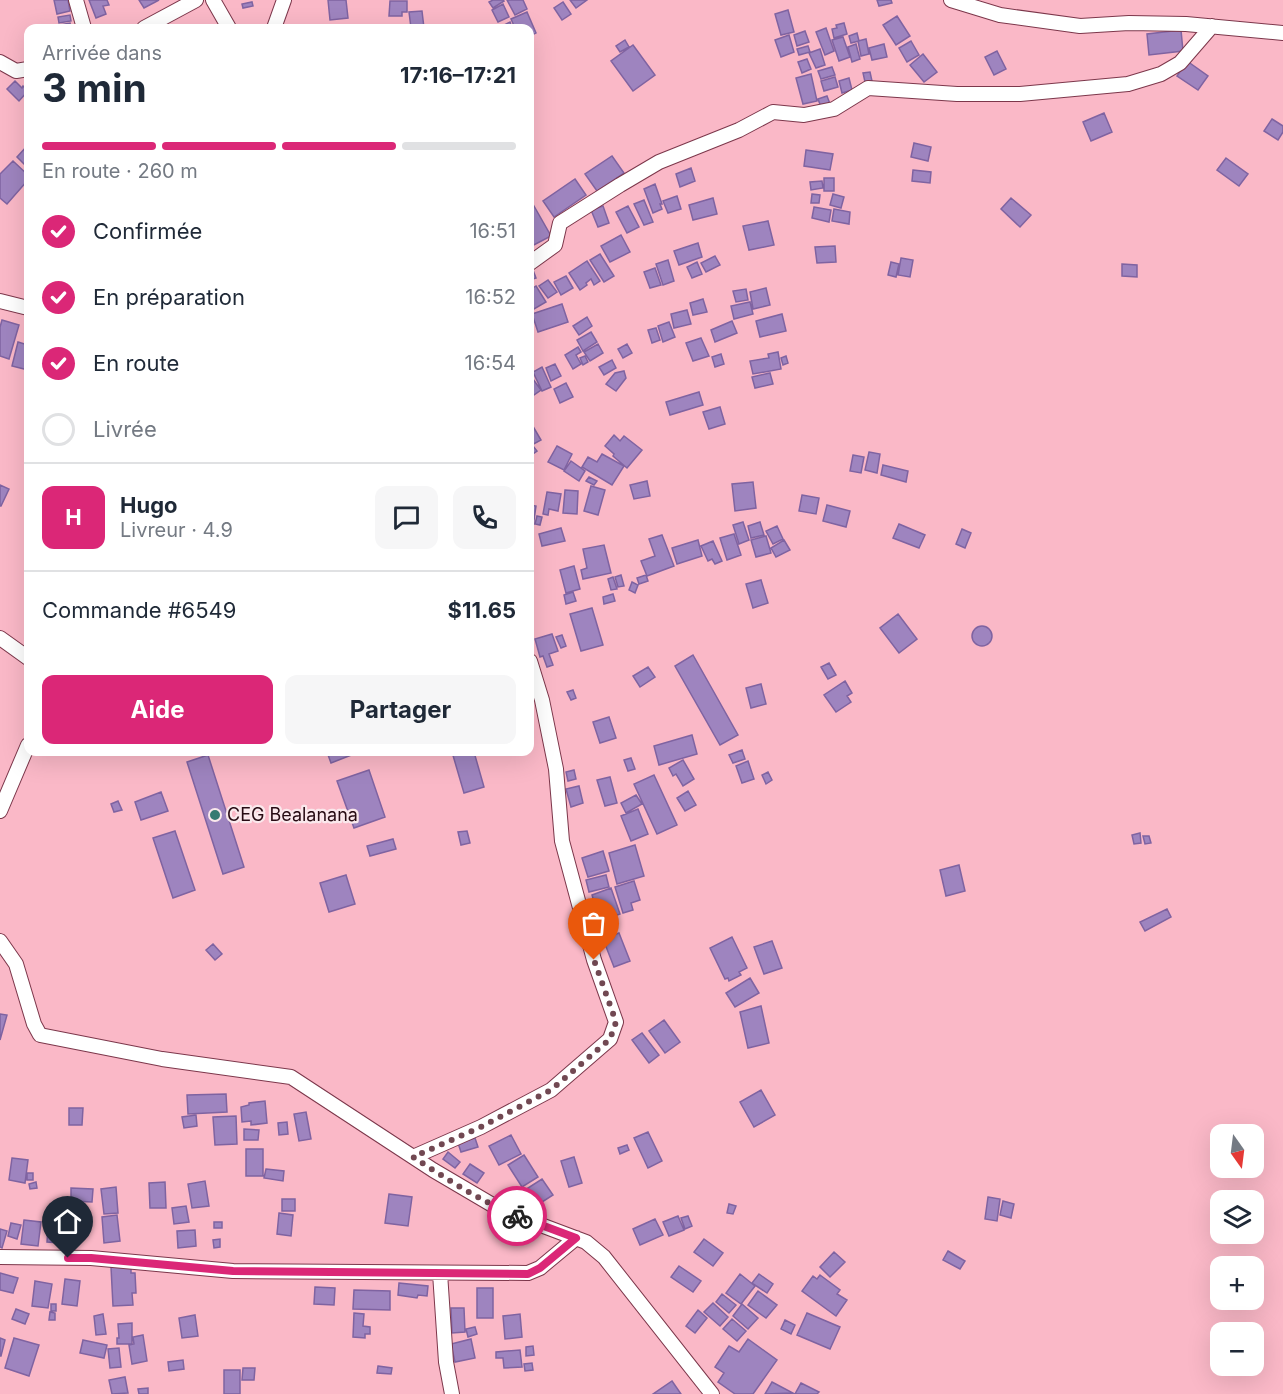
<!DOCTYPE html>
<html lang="fr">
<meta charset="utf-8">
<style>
body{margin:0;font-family:Inter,sans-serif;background:#f6f6f7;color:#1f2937;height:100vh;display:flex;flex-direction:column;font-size:22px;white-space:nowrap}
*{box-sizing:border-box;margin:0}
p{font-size:20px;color:#747a83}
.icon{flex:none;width:33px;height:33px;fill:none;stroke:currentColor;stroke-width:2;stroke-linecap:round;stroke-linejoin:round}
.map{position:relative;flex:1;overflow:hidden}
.drawer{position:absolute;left:24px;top:24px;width:510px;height:732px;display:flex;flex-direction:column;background:#fff;border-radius:12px;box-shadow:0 6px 24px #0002}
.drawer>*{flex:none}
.needle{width:39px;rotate:166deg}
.fabs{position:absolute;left:1210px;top:1124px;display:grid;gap:12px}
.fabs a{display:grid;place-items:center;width:54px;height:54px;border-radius:12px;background:#fff;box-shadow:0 6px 24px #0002;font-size:30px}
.pin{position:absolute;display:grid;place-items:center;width:51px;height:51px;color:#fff;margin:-62px -26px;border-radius:50% 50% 50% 0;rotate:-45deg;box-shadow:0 0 6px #0007}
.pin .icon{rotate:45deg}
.courier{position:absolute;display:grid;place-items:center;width:60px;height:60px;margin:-30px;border:4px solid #db2777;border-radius:50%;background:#fff;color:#222;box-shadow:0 2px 8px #0007}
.summary em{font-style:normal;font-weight:700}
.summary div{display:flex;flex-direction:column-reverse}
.summary{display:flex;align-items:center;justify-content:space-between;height:102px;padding:0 18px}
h1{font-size:39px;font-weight:700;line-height:45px}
.bar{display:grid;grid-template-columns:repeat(4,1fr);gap:9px 6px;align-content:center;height:72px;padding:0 18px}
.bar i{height:8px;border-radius:4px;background:#e0e1e3}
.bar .on{background:#db2777}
.bar p{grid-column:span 4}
.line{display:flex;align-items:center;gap:15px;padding:0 18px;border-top:2px solid #e0e1e3}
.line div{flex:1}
.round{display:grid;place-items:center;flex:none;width:63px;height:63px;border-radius:12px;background:#f6f6f7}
ol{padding:0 18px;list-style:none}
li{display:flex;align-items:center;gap:18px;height:66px}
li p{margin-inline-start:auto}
li .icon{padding:6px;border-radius:50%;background:#db2777;color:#fff;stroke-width:4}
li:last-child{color:#747a83}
li i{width:33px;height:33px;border:3px solid #e0e1e3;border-radius:50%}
.button{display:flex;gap:12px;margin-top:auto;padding:12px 18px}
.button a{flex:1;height:69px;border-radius:12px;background:#db2777;color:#fff;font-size:24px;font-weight:700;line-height:69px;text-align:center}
.button a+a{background:#f6f6f7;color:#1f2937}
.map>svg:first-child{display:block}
.building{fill:#9e84bf;stroke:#7f63a1;stroke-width:1.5}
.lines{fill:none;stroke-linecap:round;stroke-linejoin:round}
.street-casing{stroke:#7c374b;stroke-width:16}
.street{stroke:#fff;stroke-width:14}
.done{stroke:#714852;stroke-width:6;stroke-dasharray:0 10.8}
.route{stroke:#db2777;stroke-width:8}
.poi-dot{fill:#357b72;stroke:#fae8ec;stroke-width:2}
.labels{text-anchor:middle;stroke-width:4.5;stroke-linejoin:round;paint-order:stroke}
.poi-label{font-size:18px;fill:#270b13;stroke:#fae8ec;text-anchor:start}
</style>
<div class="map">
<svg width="1283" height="1394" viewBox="0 0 1283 1394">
<rect width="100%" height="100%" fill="#fab8c7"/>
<!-- building -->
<path class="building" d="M54,0H68L70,11L57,14Z
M89,0H107L109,5L103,6L106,14L96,18Z
M139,0H159L144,8Z
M328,0H346L348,18L330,20Z
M493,0H503L504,1L493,8L489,2Z
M507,0H523L527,9L515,15Z
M570,0H587L576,8Z
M877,0H891L892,3L879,6Z
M390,1H407V12H402V16H389Z
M252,2L253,6L243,8L242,4Z
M563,2L571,14L562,20L554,8Z
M503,4L509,17L498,22L492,10Z
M788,10L794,32L781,35L775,14Z
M422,11L424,28H411L409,12Z
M527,12L536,33L530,36V28H515L511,19Z
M70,15L71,21L59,23L58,17Z
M897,16L910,36L896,45L883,25Z
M510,22L512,28H503L502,26Z
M70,23L71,28H60L59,25Z
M844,23L847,34L834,38L832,29L837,28L836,25Z
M826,28L834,51L825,55L816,32Z
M1181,30L1183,51L1149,55L1147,34Z
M805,31L809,42L797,46L794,35Z
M857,33L859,41L851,43L849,36Z
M789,35L794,52L781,57L775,40Z
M843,37L850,57L839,61L832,40Z
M866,39L869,54L861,56L858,41Z
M625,40L629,47L620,52L616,46Z
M911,41L919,55L907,62L899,48Z
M856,44L860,59L852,62L848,47Z
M884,44L887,57L872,60L869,48Z
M633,45L655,75L633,91L611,61Z
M808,46L810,52L799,55L797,49Z
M820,49L825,65L816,68L809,53Z
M997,51L1006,69L994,75L985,57Z
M923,54L937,72L924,82L910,65Z
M807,59L811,69L802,73L798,62Z
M1187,61L1208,76L1198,90L1177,76Z
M832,67L835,75L821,79L818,71Z
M870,72L872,81L865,82L863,73Z
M811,74L817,101L803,104L796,78Z
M835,77L838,87L824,91L821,81Z
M849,78L852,90L842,93L839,81Z
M15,81L22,88L23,86L28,91L19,101L7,89Z
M827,96L830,104L821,107L818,99Z
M1104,113L1112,132L1091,141L1083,122Z
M1272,119L1283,126V132L1278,140L1264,131Z
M914,143L931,147L928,161L911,157Z
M28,145V168L17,157Z
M806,150L833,154L830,170L804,166Z
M612,156L624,173L597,191L585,174Z
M1226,158L1248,174L1239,186L1217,170Z
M13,161L28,175V180L7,204L0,198V174Z
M691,168L695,181L680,187L676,174Z
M913,170L931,172L930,183L912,181Z
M824,178H834V191H824Z
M575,179L586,195L554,217L543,201Z
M822,181L823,188L811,190L810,182Z
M655,184L662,204H660L662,209L653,213L644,189Z
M812,194L820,195L819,203H811Z
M833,194L844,197L841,208L830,205Z
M677,196L681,209L668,213L663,201Z
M713,198L717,214L693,220L689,205Z
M1011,198L1031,215L1020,227L1001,209Z
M530,199L551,236L530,247Z
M644,200L653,222L644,225L634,204Z
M603,206L609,223L598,227L591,210Z
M628,206L639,227L627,233L616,212Z
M814,207L831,210L829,222L812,218Z
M834,209L850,212L849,224L832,221Z
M768,221L774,245L749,250L743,226Z
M621,235L630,252L610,262L601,246Z
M698,243L702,257L679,265L674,251Z
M835,246L836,262L817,263L815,247Z
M600,254L614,276L604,282L590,260Z
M715,256L720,265L706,272L701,263Z
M901,258L913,260L910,277L898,275Z
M668,260L674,281L663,285L656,264Z
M587,261L600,281L594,285L591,279L586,283L587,285L580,290L569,273Z
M697,262L702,274L692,278L687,267Z
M891,262L899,264L896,277L888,275Z
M1122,264L1137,265V277L1122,276Z
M655,268L661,285L650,288L644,272Z
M533,270L536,278L530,280V271Z
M566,276L573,288L561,295L554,282Z
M548,280L557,292L548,298L539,286Z
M536,286L546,302L534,309L530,302V290Z
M766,288L770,305L753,309L750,292Z
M746,289L748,300L736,302L733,291Z
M703,299L707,312L693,315L690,303Z
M750,302L753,314L734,319L731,306Z
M562,304L568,322L538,332L532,314Z
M687,310L691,324L674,328L671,314Z
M782,314L786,331L760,337L756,321Z
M587,317L592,326L579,335L573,326Z
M2,320L19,325L9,359L0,356V327Z
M732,321L737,333L715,342L711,330Z
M669,322L675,337L663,342L658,326Z
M656,328L660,340L652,343L648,330Z
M591,332L597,342L583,351L577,340Z
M701,338L709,356L693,361L686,343Z
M18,342L28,345V370L12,366Z
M598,344L603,353L590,361L584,352Z
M627,344L632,353L623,358L618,349Z
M578,347L581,352L576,355L581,364L573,369L565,355Z
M778,352L781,369L753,374L750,361L769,358L768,354Z
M721,354L724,364L715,367L712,357Z
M585,356L588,362L583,365L580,358Z
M786,356L788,363L783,365L781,358Z
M612,360L616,368L604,375L599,367Z
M555,364L561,376L551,381L546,368Z
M542,367L551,387L542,391L533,372Z
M624,371L626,378L616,391L606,384L615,373Z
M770,373L773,384L755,388L752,377Z
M530,375L541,390L531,397L530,396Z
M566,383L573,397L560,403L554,389Z
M699,392L703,405L670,415L666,402Z
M720,407L725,424L709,429L703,412Z
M531,423L541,440L530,446V424Z
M614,435L620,441L624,436L642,450L627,468L613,456L614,454L605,446Z
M533,446L537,451L530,456V449Z
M557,446L572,454L564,470L548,462Z
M869,452L880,454L877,473L865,470Z
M602,454L624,466L612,485L582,467L588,457L597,462Z
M853,455L864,457L861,473L850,471Z
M571,461L585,471L579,481L564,471Z
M883,465L908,471L906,482L881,475Z
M589,477L597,481L594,485L586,481Z
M647,481L650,496L634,499L630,485Z
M753,482L756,508L735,511L732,484Z
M0,485L9,489L1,506H0Z
M591,486L605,490L598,515L584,511Z
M565,490L578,491L577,514L563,513Z
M547,492L561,494L558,511L549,509L548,515L543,514Z
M802,495L819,498L816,514L799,511Z
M530,505L536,506L533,527L530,526Z
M827,505L850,511L846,527L823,521Z
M537,516L542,517L540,525L535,524Z
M743,522L749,540L739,544L733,525Z
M760,522L764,535L751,538L748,526Z
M899,524L925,535L919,548L893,538Z
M777,526L783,539L773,544L766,531Z
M561,528L565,541L542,546L539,534Z
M962,529L971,533L965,548L956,544Z
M734,534L741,555L727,560L720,538Z
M662,535L674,566L647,576L641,561L655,556L649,539Z
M766,536L771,553L756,557L751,540Z
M698,540L702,556L677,564L672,548Z
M784,540L790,550L776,557L771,548Z
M713,541L722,561L715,564L712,559L708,561L701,546Z
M604,545L611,573L583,579L581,570L587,568L583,549Z
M574,566L580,589L566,593L560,570Z
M621,575L624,586L618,587L615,577Z
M646,575L648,581L639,584L637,578Z
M613,577L617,589L611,590L608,579Z
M761,580L768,603L753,608L746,584Z
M632,582L638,585L635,593L629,590Z
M573,592L576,601L566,604L564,595Z
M613,594L615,601L604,604L603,597Z
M592,608L603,645L581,651L570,614Z
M898,614L917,639L899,653L880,628Z
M972 636a10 10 0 1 1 20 0a10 10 0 1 1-20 0Z
M552,634L558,651L549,654L553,665L547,667L543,656L540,657L535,639Z
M562,635L566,646L561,648L556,637Z
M693,655L738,735L720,745L675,666Z
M829,663L836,675L828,679L821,667Z
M648,667L655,677L640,687L633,676Z
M845,681L852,693L847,696L851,702L836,712L824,695Z
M761,684L766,704L751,708L746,688Z
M573,690L576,698L571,700L567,692Z
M609,717L616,738L600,743L593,722Z
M692,735L697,754L659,765L654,746Z
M742,750L745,759L733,763L729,755Z
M327,752H359L331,763Z
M452,752H474L484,787L464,793Z
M208,755L244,867L223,874L187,762Z
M631,758L635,769L628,771L624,760Z
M683,760L694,779L683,786L676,774L673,776L669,768Z
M748,761L754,779L742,783L736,766Z
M369,770L385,817L354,828L337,781Z
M574,770L576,779L568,781L566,772Z
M768,772L772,780L766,784L762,775Z
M654,775L677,825L657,834L634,784Z
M610,777L617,803L605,806L597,780Z
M579,786L583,803L571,807L566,789Z
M688,791L696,805L685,811L677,798Z
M161,792L168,811L141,820L135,802Z
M636,795L642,804L626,813L621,803Z
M118,801L122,810L114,812L111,804Z
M638,809L648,834L631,841L621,816Z
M175,831L195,890L173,898L153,838Z
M467,831L470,843L461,845L458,832Z
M1140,833L1141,843L1134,844L1132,835Z
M1143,836H1149L1151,843L1145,844Z
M393,839L396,849L370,856L367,846Z
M635,845L644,876L617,884L609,853Z
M603,851L609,871L588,877L582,858Z
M959,865L965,891L946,896L940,870Z
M346,875L355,904L329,912L320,883Z
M606,875L609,887L589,892L586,880Z
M634,881L640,900L631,903L633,910L623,913L615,887Z
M611,888L620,914L605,919L600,903L595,905L592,895Z
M1167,909L1171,917L1145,931L1140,922Z
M619,933L630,961L614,967L603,939Z
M732,937L747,968L739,972L741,975L729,981L728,978L725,979L710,948Z
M772,941L782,968L764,974L754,947Z
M213,944L222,954L215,960L206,950Z
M750,978L759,993L735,1007L726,993Z
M761,1006L769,1043L748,1048L740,1012Z
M0,1014L7,1015L0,1040Z
M664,1020L680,1042L665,1053L649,1031Z
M642,1033L659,1055L649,1063L632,1040Z
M761,1090L775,1115L754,1127L740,1102Z
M226,1094L227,1112L188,1114L187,1095Z
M265,1101L267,1123L251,1125V1121L242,1122L241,1107L249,1105V1103Z
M69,1108H83L82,1125H69Z
M306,1112L311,1139L299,1141L294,1114Z
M196,1115L197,1126L184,1128L182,1117Z
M236,1116L237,1144L215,1145L213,1117Z
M287,1122L288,1134L279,1135L278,1123Z
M244,1129L259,1130L258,1140H244Z
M648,1132L662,1161L648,1168L634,1138Z
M511,1135L521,1154L499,1165L489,1146Z
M475,1138L478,1147L461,1152L458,1143Z
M627,1145L629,1150L620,1154L618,1148Z
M246,1149H263V1176H246Z
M448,1152L460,1162L455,1168L443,1159Z
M524,1155L538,1177L522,1187L508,1165Z
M574,1157L582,1183L569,1187L561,1161Z
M12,1158L28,1160L25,1183L9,1180Z
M470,1164L484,1173L477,1183L463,1174Z
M266,1169L284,1171L283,1181L264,1178Z
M27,1173H33V1180H27Z
M542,1179L553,1195L539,1204L528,1188Z
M205,1181L209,1206L192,1208L188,1184Z
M36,1182L37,1188L30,1189L29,1184Z
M165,1182L166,1208H150L149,1183Z
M116,1187L118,1213L104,1214L101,1189Z
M71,1188L93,1189L92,1202L71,1201Z
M389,1194L412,1197L408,1226L385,1223Z
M988,1197L1000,1199L997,1221L985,1219Z
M282,1199H295V1211H282Z
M1003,1201L1014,1204L1011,1218L1000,1215Z
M729,1204L736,1206L733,1214L727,1213Z
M186,1206L189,1222L174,1224L172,1208Z
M279,1213L293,1215L291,1236L277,1234Z
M117,1215L120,1241L104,1243L102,1217Z
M678,1216L684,1230L669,1236L663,1222Z
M688,1216L692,1226L685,1229L681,1218Z
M655,1219L663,1235L640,1245L633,1229Z
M24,1220L41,1222L38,1246L21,1244Z
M214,1222H222V1228H214Z
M11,1223L21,1225L17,1239L8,1236Z
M48,1227L61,1228L60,1243L47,1242Z
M0,1229L7,1231L2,1248L0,1247Z
M195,1230L196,1246L178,1248L177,1231Z
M220,1239V1247L214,1248L213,1240Z
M704,1239L723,1253L713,1266L694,1252Z
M948,1251L965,1261L960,1269L943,1260Z
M834,1252L845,1262L830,1277L820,1267Z
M131,1266V1273H135L136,1293H132L133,1305L113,1306L111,1267Z
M679,1266L701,1281L693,1292L671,1277Z
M0,1273L18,1278L13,1293L0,1290Z
M740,1274L755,1286L741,1304L726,1293Z
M759,1274L773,1284L767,1293L752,1283Z
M820,1275L840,1290L837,1294L847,1300L836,1316L802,1291L813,1276L817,1279Z
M65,1279L80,1281L77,1306L62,1304Z
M35,1281L52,1284L48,1308L32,1306Z
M399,1283L428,1286L427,1296L418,1295L417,1298L398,1295Z
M315,1287L335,1288L334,1305L314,1304Z
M477,1288H493V1318H477Z
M354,1290L390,1291V1310L353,1309Z
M758,1291L777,1305L766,1318L748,1305Z
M722,1294L736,1305L729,1313L716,1302Z
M713,1303L728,1317L720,1326L704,1312Z
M51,1304H56V1311H51Z
M742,1304L758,1318L748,1329L733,1316Z
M451,1308H464L465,1332L452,1333Z
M16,1309L29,1314L25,1324L12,1319Z
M698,1310L707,1318L695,1333L686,1326Z
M50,1312L55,1313V1320H49Z
M354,1313L364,1314L363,1326L370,1327V1334H365V1338L353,1337Z
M807,1313L840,1327L830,1349L797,1335Z
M103,1314L106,1334L96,1335L94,1316Z
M520,1314L522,1337L505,1339L503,1316Z
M195,1315L198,1336L182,1338L179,1318Z
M732,1319L746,1331L737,1341L723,1329Z
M785,1320L795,1325L791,1334L781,1329Z
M132,1323V1344H117V1338H119L118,1324Z
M475,1327L477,1334L468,1337L466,1329Z
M143,1335L147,1361L132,1364L129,1345L134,1344L133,1337Z
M0,1338L5,1340L1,1356H0Z
M14,1338L39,1345L29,1376L5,1368Z
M471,1339L475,1358L455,1362L451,1344Z
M748,1339L777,1360L753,1394H735L718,1382L724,1373L715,1367L729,1346L739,1352Z
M83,1340L107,1345L104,1358L80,1353Z
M533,1346L534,1355L526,1356V1347Z
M119,1348L121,1367L110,1368L108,1349Z
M520,1350L522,1367L504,1368L503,1358H496V1352Z
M183,1360L184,1369L169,1371L168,1362Z
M532,1363L533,1370L525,1371L524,1364Z
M378,1366L392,1368L391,1374L377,1373Z
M243,1368H255L254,1380H242Z
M224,1370H240V1394H224Z
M125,1377L128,1393L112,1394L109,1380Z
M672,1381L681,1394H653Z
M772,1382L793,1393L765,1394Z
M801,1383L819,1392L817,1394H795Z
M148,1388V1394H139L138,1389Z"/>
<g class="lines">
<defs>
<path id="street" d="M76,0L84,28
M213,0L229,28
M951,0L1000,15L1080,26L1129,23L1186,24L1283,33
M144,28L196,0
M274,28L284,0
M0,62L16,71L28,69
M530,263L555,245L560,223L620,185L659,162L739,130L773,112L804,115L834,109L868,88L957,94H1020L1128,84L1161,74L1180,63L1212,26
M0,301L28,308
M0,638L28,658
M0,811L28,745
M0,941L16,964L34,1024L40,1035L162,1059L291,1077L433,1170L501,1210L586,1242L604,1257L712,1394
M413,1157L481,1127L551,1090L610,1039L616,1022L594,960L562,841L556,769L542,700L530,661
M0,1257L91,1258L233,1271L528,1273L540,1268L576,1238
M440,1273L446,1362L452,1394"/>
</defs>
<!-- street casing -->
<use href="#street" class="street-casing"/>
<!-- street -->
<use href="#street" class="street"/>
</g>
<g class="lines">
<!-- done -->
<path class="done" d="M517,1216C482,1202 445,1178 413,1157L481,1127L551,1090L610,1039L616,1022L594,960"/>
<!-- route -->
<path class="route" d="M68,1258H91L233,1271L528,1274L540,1268L576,1238L517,1216"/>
</g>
<!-- markers -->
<circle class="poi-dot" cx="215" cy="815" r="6"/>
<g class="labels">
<!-- poi labels -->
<g class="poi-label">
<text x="227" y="821">CEG Bealanana</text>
</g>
</g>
</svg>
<div class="fabs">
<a><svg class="needle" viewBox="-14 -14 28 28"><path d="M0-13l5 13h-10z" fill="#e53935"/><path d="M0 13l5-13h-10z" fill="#747a83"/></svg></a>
<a><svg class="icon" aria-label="layers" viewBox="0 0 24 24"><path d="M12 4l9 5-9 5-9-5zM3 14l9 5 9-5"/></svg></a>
<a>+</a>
<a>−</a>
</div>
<div class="pin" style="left:594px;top:960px;background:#ea580c"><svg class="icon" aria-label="bag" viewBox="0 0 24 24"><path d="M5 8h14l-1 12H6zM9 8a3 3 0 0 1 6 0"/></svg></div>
<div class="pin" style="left:68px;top:1258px;background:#1f2937"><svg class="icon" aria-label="home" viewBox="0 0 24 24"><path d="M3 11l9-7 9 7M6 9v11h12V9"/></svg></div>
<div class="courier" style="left:517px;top:1216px"><svg class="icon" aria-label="bike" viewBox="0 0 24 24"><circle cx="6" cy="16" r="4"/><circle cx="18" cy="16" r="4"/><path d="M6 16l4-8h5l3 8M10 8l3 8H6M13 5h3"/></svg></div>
<section class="drawer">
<div class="summary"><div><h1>3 min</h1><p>Arrivée dans</p></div><em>17:16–17:21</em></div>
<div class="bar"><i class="on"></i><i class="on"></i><i class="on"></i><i></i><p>En route · 260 m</p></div>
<ol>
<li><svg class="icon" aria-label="check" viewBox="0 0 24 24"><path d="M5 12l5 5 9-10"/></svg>Confirmée<p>16:51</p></li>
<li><svg class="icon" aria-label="check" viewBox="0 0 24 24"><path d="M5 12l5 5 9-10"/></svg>En préparation<p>16:52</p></li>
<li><svg class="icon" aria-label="check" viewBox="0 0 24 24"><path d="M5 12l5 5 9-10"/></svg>En route<p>16:54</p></li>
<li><i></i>Livrée</li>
</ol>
<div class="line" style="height:108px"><b class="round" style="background:#db2777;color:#fff">H</b><div><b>Hugo</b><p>Livreur · 4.9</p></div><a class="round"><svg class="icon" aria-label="chat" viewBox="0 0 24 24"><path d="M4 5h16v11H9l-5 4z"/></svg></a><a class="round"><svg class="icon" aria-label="phone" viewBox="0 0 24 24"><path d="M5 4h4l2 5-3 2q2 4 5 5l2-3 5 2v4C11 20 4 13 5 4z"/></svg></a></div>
<div class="line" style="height:78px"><div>Commande #6549</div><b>$11.65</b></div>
<div class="button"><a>Aide</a><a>Partager</a></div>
</section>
</div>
